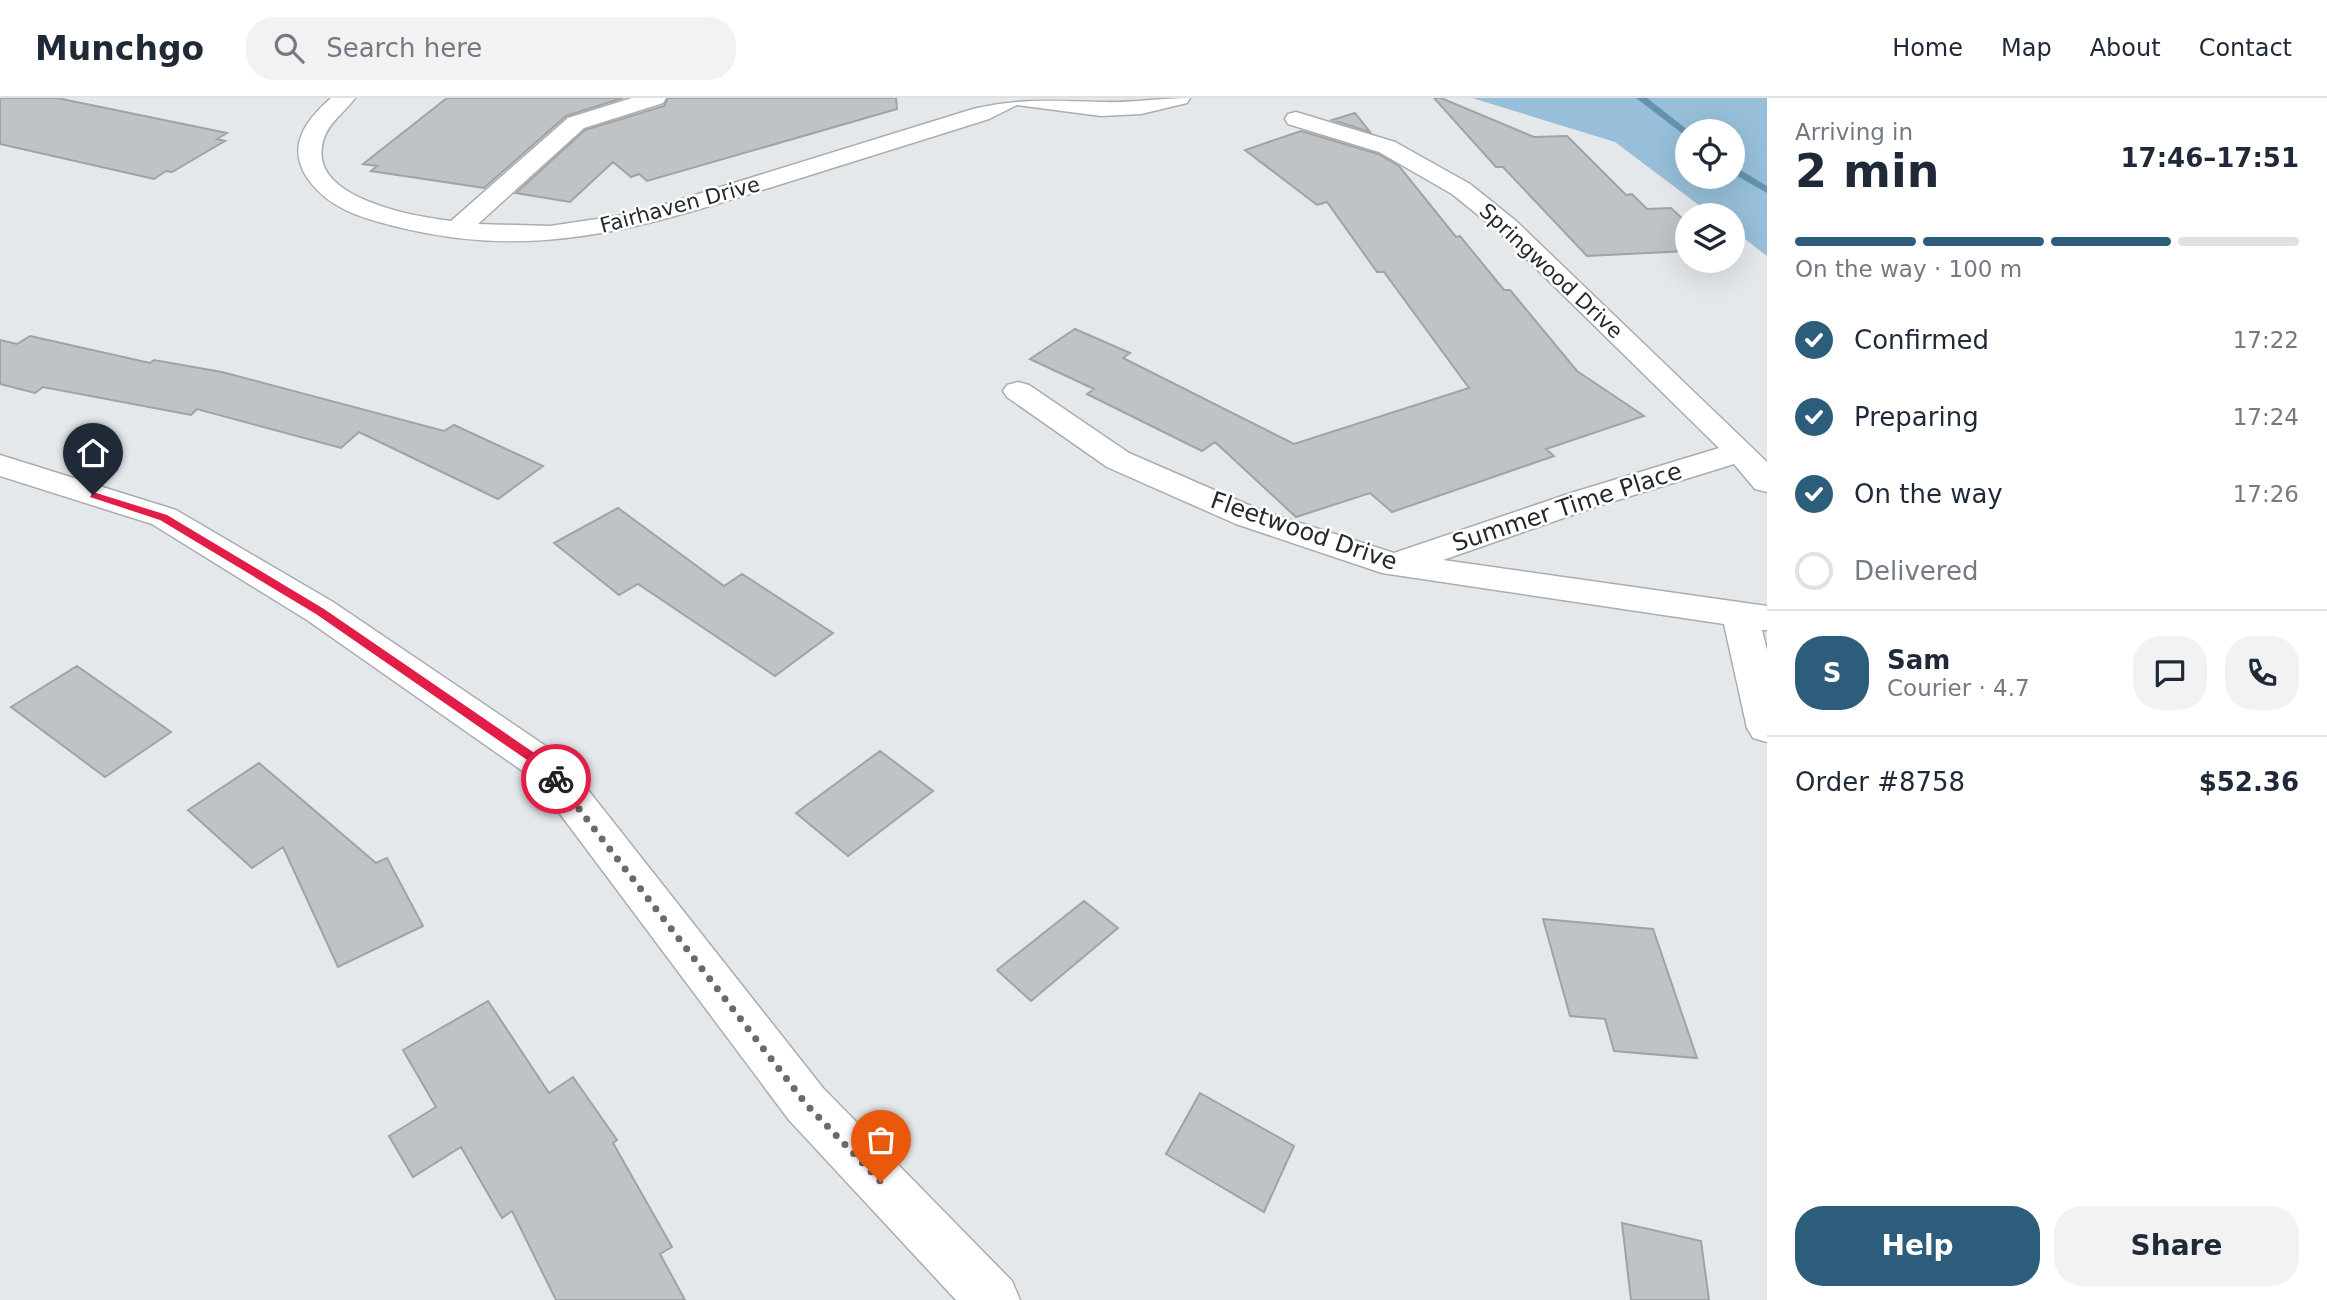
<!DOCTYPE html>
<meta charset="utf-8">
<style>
body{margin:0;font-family:"DejaVu Sans",sans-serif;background:#f2f2f3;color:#1f2937;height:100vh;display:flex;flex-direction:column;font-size:26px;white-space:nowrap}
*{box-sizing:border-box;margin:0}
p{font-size:23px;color:#747a83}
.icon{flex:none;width:38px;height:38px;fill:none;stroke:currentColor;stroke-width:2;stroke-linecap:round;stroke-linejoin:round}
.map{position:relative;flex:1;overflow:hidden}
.details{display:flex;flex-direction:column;background:#fff;width:560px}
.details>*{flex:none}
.tools{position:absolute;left:1675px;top:21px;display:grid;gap:14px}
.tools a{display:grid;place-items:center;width:70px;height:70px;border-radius:50%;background:#fff;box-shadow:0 7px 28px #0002;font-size:35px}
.pin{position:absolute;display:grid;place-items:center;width:60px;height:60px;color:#fff;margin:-72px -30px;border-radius:50% 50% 50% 0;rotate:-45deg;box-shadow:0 0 7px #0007}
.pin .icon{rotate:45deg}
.courier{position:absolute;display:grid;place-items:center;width:70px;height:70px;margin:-35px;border:5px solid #e11d48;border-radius:50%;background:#fff;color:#222;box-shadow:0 2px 9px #0007}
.overview em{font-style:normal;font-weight:600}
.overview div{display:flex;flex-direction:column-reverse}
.overview{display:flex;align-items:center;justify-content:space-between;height:119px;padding:0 28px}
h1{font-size:46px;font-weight:600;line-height:52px}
.bar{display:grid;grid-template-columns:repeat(4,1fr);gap:10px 7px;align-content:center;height:84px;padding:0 28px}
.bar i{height:9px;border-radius:5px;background:#e0e1e3}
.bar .selected{background:#2c5d7b}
.bar p{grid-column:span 4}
.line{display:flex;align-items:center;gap:18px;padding:0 28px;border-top:2px solid #e0e1e3}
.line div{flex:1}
.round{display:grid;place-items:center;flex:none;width:74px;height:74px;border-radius:28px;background:#f2f2f3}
ol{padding:0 28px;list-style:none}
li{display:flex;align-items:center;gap:21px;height:77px}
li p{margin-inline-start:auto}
li .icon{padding:7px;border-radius:50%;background:#2c5d7b;color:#fff;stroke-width:4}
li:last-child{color:#747a83}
li i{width:38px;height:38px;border:4px solid #e0e1e3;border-radius:50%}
.button{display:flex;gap:14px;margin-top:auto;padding:14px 28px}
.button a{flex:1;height:80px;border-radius:28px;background:#2c5d7b;color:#fff;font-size:28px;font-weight:600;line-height:80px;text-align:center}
.button a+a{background:#f2f2f3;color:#1f2937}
header{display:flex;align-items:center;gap:42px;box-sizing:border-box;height:98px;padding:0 35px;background:#fff;border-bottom:2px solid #e0e1e3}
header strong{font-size:33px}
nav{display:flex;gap:38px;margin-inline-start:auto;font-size:24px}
.search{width:490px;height:63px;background:#f2f2f3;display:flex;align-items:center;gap:18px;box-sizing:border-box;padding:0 24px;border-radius:28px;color:#747a83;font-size:26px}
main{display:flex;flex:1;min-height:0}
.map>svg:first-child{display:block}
.green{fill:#97bfd9;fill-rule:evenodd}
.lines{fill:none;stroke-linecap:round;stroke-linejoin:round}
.stream{fill:#6792ad;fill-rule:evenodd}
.building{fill:#c0c3c6;stroke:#a0a3a6;stroke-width:2}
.minor-casing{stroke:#aaadb0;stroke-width:3}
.minor{fill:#fff;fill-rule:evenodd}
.route{fill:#e11d48}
.done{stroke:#686b6d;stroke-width:7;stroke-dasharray:0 12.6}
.labels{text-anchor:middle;stroke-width:5;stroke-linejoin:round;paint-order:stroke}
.far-street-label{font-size:21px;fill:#262829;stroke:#fff}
.street-label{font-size:24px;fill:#262829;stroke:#fff}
</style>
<header>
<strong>Munchgo</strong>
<div class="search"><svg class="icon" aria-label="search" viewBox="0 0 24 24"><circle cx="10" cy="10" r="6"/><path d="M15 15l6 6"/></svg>Search here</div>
<nav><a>Home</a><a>Map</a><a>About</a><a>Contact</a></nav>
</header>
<main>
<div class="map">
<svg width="1767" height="1202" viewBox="0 0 1767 1202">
<rect width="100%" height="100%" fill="#e4e8ea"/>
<!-- green -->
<path class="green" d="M1472,0H1767V158L1733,132L1732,117H1712L1615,44ZM1687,33H1732V79H1687Z"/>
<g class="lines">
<!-- stream -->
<path class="stream" d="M1636,0H1647L1689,33H1687V39Z
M1732,67L1767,88V95L1732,75Z"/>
</g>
<!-- building -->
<path class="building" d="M0,0H57L227,35L217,41L225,43L172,74L166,73L154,81L0,46Z
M447,0H623L566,18L484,90L371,73L377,68L363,66Z
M668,0H896L897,11L647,83L639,76L631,79L613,64L570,104L516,95L585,32L664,8Z
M1434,0H1441L1534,39L1567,38L1626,97L1632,96L1647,111L1671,110L1687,125V153L1587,158L1503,69H1496Z
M1355,15L1370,34L1332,22Z
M1301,33L1378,56L1399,68L1456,139L1460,138L1504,192H1510L1577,273L1644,318L1546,351L1554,358L1392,414L1370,395L1296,419L1215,344L1202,353L1087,296L1094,291L1030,261L1075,231L1130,255L1123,260L1294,346L1469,290L1384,174H1377L1327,104L1317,107L1245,52Z
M30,238L150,265L154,262L222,274L444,333L454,327L543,368L498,401L359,334L341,350L197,311L191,317L43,289L35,295L0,286V242L17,246Z
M618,410L724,488L742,476L833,535L775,578L638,486L619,497L554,445Z
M77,568L171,634L105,679L11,609Z
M880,653L933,693L848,758L796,715Z
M259,665L376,765L387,760L423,828L338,869L283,749L252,770L188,712Z
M1084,803L1118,830L1031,903L997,872Z
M1543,821L1653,831L1697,960L1614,953L1605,921L1570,918Z
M488,903L549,995L573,979L617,1042L613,1045L672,1149L660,1156L685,1202H556L512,1113L502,1120L461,1049L413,1079L389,1038L436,1009L403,952Z
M1200,995L1294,1048L1264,1114L1166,1056Z
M1622,1125L1701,1143L1709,1202H1631Z"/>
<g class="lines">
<defs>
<path id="minor" d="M331,0H355C343,17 325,26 322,49C313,101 415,119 451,123L568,20L632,0H666L663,5L584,30L478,126L550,128L637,115L973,11C1017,0 1056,3 1102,4C1132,5 1161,0 1190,0L1187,5L1141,16L1101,18L1017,7L989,21C917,44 844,66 772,89C640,130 534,164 394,128C362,120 328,110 308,81C286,49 305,23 331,0Z
M1296,14L1395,44L1470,86L1516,123L1767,364V394L1755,391L1734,366L1595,409L1443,462L1767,508V532H1762L1767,552V644L1753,640L1747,630L1724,526L1382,475L1236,426L1107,369L1007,299L1003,293L1007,287L1018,284L1029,287L1129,355L1260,412L1394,455L1571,395L1719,350L1498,133L1452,96L1379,54L1288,26L1285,21L1288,16Z
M0,357L176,412L333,504L562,659L823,990L1012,1183L1020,1202H956L789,1022L534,681L307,522L152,426L0,378Z"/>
</defs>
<!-- minor casing -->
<use href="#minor" class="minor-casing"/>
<!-- minor -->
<use href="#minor" class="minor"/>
</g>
<!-- route -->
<path class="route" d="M93,394L167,417L324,511L552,667L562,681L560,684H552L543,673L316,516L160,422L90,399Z"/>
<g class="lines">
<!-- done -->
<path class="done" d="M556,681L806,1006L881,1084"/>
</g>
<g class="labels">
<!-- far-street labels -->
<g class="far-street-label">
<text transform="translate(680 107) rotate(-15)" y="7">Fairhaven Drive</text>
<text transform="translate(1551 173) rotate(43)" y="7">Springwood Drive</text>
</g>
<!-- street labels -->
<g class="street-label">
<text transform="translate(1567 409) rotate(-18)" y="8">Summer Time Place</text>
<text transform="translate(1304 433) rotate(19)" y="8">Fleetwood Drive</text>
</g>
</g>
</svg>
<div class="tools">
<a><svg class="icon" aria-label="locate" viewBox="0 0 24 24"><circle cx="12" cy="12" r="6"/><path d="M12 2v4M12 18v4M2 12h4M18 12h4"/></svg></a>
<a><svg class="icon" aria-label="layers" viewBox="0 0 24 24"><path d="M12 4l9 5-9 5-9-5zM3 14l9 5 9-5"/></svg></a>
</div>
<div class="pin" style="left:881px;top:1084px;background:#ea580c"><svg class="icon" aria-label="bag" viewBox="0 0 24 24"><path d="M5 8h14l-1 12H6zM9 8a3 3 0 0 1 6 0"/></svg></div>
<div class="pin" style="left:93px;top:397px;background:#1f2937"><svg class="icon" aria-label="home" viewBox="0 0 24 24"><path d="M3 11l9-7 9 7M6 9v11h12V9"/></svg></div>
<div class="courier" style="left:556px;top:681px"><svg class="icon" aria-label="bike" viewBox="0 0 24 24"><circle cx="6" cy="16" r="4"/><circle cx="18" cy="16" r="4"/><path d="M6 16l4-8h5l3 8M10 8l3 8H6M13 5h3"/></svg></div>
</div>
<section class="details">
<div class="overview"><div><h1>2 min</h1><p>Arriving in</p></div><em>17:46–17:51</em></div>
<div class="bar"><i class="selected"></i><i class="selected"></i><i class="selected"></i><i></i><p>On the way · 100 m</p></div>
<ol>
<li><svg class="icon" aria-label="check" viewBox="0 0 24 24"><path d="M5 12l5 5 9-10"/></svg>Confirmed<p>17:22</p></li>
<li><svg class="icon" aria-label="check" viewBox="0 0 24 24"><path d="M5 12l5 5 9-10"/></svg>Preparing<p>17:24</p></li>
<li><svg class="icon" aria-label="check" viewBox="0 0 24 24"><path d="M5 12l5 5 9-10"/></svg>On the way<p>17:26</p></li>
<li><i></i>Delivered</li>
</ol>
<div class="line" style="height:126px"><b class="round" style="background:#2c5d7b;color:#fff">S</b><div><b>Sam</b><p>Courier · 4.7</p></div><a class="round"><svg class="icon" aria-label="chat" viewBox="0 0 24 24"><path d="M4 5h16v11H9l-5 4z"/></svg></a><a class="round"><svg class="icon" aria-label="phone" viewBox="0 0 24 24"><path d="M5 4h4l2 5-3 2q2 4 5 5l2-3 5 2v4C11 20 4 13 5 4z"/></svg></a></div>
<div class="line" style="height:91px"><div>Order #8758</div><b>$52.36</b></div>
<div class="button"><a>Help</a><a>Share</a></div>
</section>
</main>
